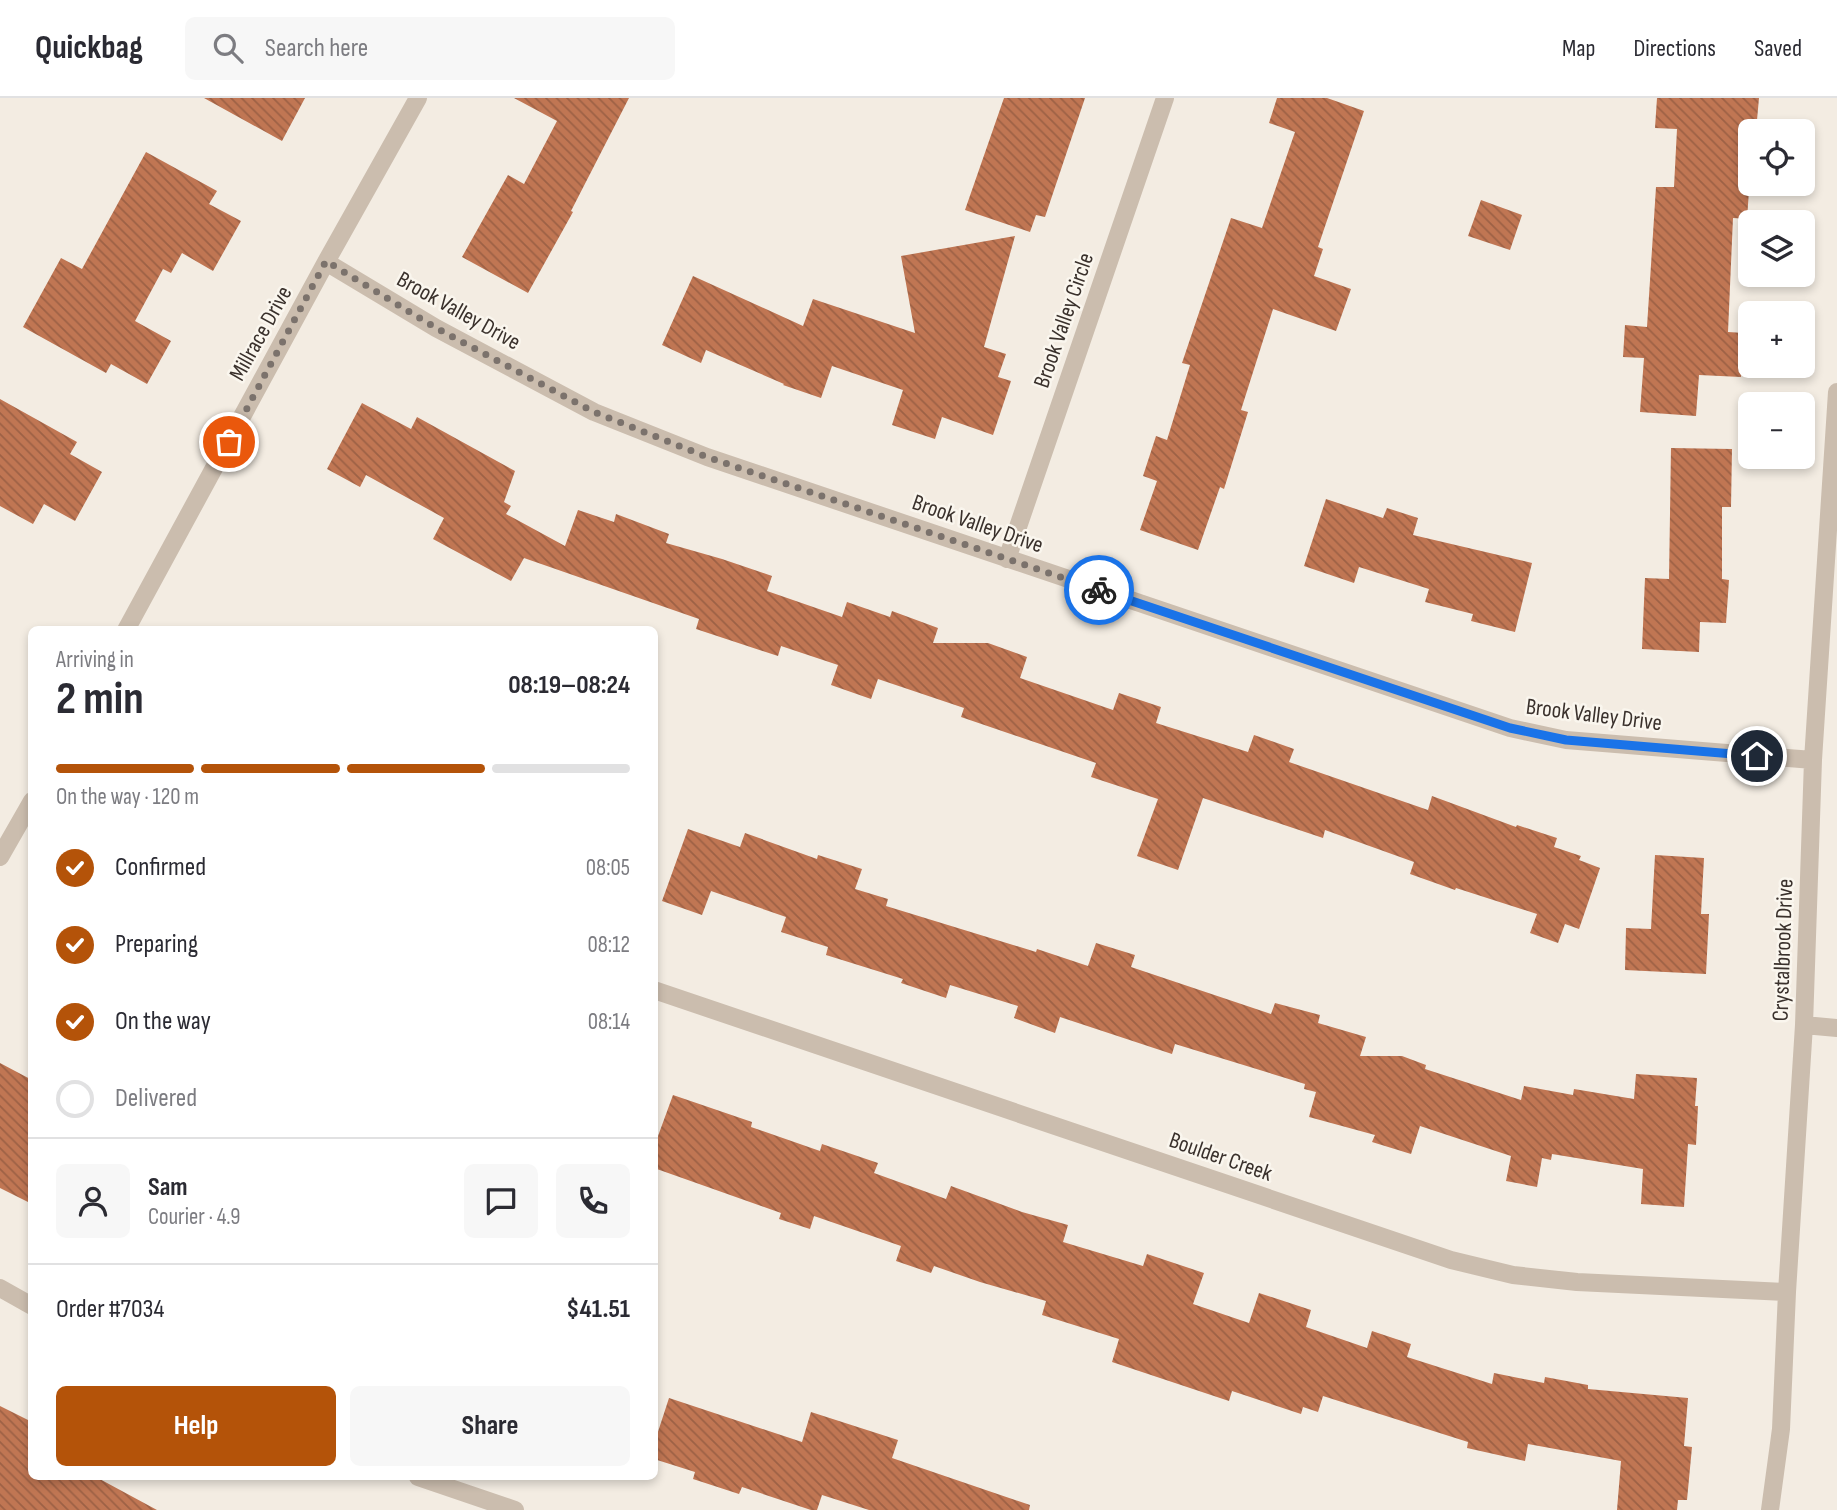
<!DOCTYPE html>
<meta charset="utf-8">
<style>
body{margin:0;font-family:"Sofia Sans Condensed",sans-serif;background:#f7f7f7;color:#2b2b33;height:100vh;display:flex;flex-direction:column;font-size:26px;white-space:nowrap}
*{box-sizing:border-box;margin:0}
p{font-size:23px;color:#7c7c81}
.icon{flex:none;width:38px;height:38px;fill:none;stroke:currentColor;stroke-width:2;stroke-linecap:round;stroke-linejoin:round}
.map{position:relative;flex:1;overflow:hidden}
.details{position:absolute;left:28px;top:528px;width:630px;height:854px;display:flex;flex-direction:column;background:#fff;border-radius:10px;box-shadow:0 4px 10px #0003}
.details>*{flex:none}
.controls{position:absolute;left:1738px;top:21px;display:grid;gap:14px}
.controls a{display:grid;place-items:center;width:77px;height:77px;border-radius:10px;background:#fff;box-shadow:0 4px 10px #0003;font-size:35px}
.pin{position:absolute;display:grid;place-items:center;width:60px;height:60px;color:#fff;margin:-30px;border:4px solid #fff;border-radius:50%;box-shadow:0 2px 7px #0007}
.courier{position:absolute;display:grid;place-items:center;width:70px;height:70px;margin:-35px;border:5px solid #1a73e8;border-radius:50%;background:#fff;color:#222;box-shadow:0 2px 9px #0007}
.headline em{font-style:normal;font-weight:700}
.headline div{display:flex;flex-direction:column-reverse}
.headline{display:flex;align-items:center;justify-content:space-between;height:119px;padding:0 28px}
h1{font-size:46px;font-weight:700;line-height:52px}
.bar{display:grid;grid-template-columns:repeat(4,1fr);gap:10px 7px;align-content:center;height:84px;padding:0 28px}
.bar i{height:9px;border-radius:5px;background:#e1e1e2}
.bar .selected{background:#b45309}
.bar p{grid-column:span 4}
.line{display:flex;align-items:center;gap:18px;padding:0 28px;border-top:2px solid #e1e1e2}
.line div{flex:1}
.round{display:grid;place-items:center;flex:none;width:74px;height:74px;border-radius:10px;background:#f7f7f7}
ol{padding:0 28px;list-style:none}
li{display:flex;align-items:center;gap:21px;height:77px}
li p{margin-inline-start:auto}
li .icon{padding:7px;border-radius:50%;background:#b45309;color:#fff;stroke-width:4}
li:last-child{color:#7c7c81}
li i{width:38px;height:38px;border:4px solid #e1e1e2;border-radius:50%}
.primary-button{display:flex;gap:14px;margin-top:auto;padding:14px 28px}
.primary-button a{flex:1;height:80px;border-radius:10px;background:#b45309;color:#fff;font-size:28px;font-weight:700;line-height:80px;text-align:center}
.primary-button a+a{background:#f7f7f7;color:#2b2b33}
header{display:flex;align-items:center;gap:42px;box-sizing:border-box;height:98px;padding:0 35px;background:#fff;border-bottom:2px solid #e1e1e2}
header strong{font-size:33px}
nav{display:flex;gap:38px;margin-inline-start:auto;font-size:24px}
.search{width:490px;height:63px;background:#f7f7f7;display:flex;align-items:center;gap:18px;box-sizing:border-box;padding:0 24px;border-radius:10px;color:#7c7c81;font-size:26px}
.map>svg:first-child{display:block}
.building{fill:url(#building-back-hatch)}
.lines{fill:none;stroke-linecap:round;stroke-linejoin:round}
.minor{stroke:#cbbdae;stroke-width:18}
.done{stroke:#7b726c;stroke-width:7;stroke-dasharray:0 12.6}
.route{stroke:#1a73e8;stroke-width:9}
.labels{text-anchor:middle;stroke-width:5;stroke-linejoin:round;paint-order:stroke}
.street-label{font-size:23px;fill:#3a312c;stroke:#faf6ee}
</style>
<header>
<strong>Quickbag</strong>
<div class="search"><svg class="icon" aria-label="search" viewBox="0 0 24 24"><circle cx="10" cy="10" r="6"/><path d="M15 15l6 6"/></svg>Search here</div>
<nav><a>Map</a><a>Directions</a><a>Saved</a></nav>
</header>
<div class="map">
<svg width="1837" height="1412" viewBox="0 0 1837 1412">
<defs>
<pattern id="building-back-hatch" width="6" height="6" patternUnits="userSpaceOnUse" patternTransform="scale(1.75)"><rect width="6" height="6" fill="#c07653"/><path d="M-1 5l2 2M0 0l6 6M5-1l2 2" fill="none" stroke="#9d6145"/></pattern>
</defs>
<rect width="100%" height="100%" fill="#f3ece2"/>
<!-- building -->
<path class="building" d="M204,0H305L282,43Z
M514,0H629L571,113L573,114L528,195L462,159L508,77L524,86L557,23Z
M1004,0H1085L1045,119L1036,117L1030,134L965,112Z
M1277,0H1327L1364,13L1318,149L1323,151L1314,178L1351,191L1336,233L1273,211L1241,312L1248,314L1224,391L1220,389L1198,452L1140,432L1157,383L1143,378L1156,338L1167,342L1190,267L1182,265L1231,120L1262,130L1295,34L1269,25Z
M1657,0H1759L1756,33H1750V78L1747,121L1733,120L1728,234L1744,235L1741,279L1699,277L1696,318L1640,314L1644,260L1623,259L1625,227L1647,229L1656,89H1674L1677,31L1655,30Z
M146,54L217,93L209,106L241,123L213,173L182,155L171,175L163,171L135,223L171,243L147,286L111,266L106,275L23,229L61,160L82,171Z
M1481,102L1522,117L1510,152L1468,138Z
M1015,138L984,249L1006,256L998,279L1011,283L993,337L942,319L935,341L892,327L903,292L832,268L821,300L783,287L784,286L706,252L701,265L662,247L693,178L803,228L813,201L915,235L901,158Z
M0,301L77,344L70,356L102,374L75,423L44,406L33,426L0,408Z
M362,305L411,331L417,319L515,373L504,404L511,408L506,416L565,448L578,412L614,424L616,416L669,436L666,445L722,461L772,478L767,493L842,519L847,504L890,519L892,513L938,530L933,545H988L1027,559L1020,580L1113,612L1119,595L1161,609L1156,625L1248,654L1254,637L1294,651L1289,664L1428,712L1432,698L1516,729L1517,727L1557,740L1554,749L1581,758L1579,762L1600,770L1579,831L1565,826L1558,845L1530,835L1537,816L1456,790L1455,792L1410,776L1414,764L1325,732L1323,740L1203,700L1178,772L1137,758L1158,701L1091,679L1096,665L961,619L964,610L878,581L871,601L831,587L838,567L781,548L778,558L696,531L699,521L524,460L511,483L433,441L444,420L366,377L360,389L327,371Z
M1671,350L1732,351L1731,409H1722V481L1729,482L1726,525L1700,524L1699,554L1642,551L1645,480L1669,481Z
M1326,401L1383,420L1387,410L1418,420L1413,437L1532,465L1515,534L1471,523L1473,516L1425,504L1429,491L1359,469L1354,485L1304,468Z
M688,731L740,749L745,735L817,761L818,757L862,771L855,791L888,801L886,808L1036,854L1037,851L1088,868L1096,845L1135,857L1131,869L1271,916L1275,905L1320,917L1318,925L1366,939L1360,958H1402L1426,967L1425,971L1521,1002L1524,988L1573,997L1574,991L1634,1001L1636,976L1697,980L1695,1008H1698L1696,1047L1688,1046L1684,1109L1641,1106L1643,1071L1552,1056L1551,1062L1542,1060L1537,1089L1506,1083L1511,1058L1420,1028L1411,1056L1372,1044L1375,1037L1309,1019L1316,994L1304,991L1305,986L1175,946L1172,956L1060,919L1055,935L1014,920L1018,908L950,887L946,900L901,885L903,881L826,857L828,849L781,834L786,819L711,793L702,817L662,803Z
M1655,757L1704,760L1701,816H1709L1706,876L1625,872L1626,830L1651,831Z
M0,965L32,982V1106L0,1090Z
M673,997L752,1024L751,1029L820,1053L822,1046L878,1065L874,1075L946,1101L951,1088L1022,1114L1068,1127L1063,1144L1143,1168L1147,1156L1204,1175L1193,1206L1249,1225L1259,1195L1311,1212L1306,1229L1367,1250L1372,1233L1411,1246L1407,1259L1492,1286L1494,1275L1544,1285L1545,1279L1588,1287V1291L1688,1300L1684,1348L1692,1349L1687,1402H1678L1677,1412H1617L1621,1363L1528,1346L1525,1363L1467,1350L1468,1344L1323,1298L1318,1314L1303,1309L1301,1316L1232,1293L1229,1303L1112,1264L1119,1241L1042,1217L1046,1203L980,1184L934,1168L931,1175L896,1163L901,1148L814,1118L810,1131L779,1121L781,1115L654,1070V1049Z
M669,1300L802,1344L811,1314L898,1342L892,1360L1030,1407L1029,1412H869L822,1397L817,1412H811L742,1389L739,1396L693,1381L695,1374L654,1361V1346Z
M0,1308L32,1324V1379H96L157,1412H0Z"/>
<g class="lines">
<!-- minor -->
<path class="minor" d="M326,164L436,230L594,314L707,359L1510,630L1566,642L1813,662
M1007,461L1165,0
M126,532L326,164L418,0
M0,759L32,703
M654,892L1451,1162L1513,1177L1577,1184L1787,1194
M1804,927L1837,930
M0,1190L32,1208
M418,1379L515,1412
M1770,1412L1781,1331L1787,1194L1804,927L1813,662L1837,294"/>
</g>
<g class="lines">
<!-- done -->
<path class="done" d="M229,344L326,163L436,230L594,314L707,359L1099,492"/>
<!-- route -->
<path class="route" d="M1099,492L1510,630L1566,642L1757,658"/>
</g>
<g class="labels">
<!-- street labels -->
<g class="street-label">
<text transform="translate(459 212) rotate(29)" y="8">Brook Valley Drive</text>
<text transform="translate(1063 222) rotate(-71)" y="8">Brook Valley Circle</text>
<text transform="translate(260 235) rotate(-61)" y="8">Millrace Drive</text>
<text transform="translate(978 425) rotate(19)" y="8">Brook Valley Drive</text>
<text transform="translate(1594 616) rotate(7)" y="8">Brook Valley Drive</text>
<text transform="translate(1782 852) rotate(-88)" y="8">Crystalbrook Drive</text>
<text transform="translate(1221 1058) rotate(19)" y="8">Boulder Creek</text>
</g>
</g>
</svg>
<div class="controls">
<a><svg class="icon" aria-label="locate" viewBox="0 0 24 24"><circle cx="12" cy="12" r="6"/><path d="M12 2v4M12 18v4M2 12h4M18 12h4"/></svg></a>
<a><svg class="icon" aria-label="layers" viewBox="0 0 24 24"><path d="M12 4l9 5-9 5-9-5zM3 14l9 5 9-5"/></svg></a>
<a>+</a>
<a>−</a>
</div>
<div class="pin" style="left:229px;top:344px;background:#ea580c"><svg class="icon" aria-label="bag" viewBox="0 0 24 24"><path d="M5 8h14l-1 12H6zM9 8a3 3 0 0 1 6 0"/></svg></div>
<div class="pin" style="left:1757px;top:658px;background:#1f2937"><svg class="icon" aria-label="home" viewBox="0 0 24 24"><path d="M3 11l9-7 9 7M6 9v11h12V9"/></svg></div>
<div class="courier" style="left:1099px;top:492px"><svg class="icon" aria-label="bike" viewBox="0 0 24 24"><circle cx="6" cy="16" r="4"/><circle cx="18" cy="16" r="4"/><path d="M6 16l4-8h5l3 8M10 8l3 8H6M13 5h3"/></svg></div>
<section class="details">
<div class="headline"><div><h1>2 min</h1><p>Arriving in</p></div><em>08:19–08:24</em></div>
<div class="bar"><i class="selected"></i><i class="selected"></i><i class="selected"></i><i></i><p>On the way · 120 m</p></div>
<ol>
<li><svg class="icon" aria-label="check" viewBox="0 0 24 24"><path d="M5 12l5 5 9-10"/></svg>Confirmed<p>08:05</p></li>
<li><svg class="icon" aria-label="check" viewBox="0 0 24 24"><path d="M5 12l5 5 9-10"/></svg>Preparing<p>08:12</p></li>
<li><svg class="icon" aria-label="check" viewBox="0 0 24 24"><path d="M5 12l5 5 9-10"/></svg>On the way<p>08:14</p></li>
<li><i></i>Delivered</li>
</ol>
<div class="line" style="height:126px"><a class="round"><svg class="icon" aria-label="person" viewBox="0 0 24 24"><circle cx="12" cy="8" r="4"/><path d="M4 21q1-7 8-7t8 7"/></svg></a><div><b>Sam</b><p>Courier · 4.9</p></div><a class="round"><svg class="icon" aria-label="chat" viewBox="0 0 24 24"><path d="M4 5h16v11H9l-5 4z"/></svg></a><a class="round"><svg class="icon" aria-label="phone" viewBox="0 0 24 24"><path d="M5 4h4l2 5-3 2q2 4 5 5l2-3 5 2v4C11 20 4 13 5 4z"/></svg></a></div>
<div class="line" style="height:91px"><div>Order #7034</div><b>$41.51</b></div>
<div class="primary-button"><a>Help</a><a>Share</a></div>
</section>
</div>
